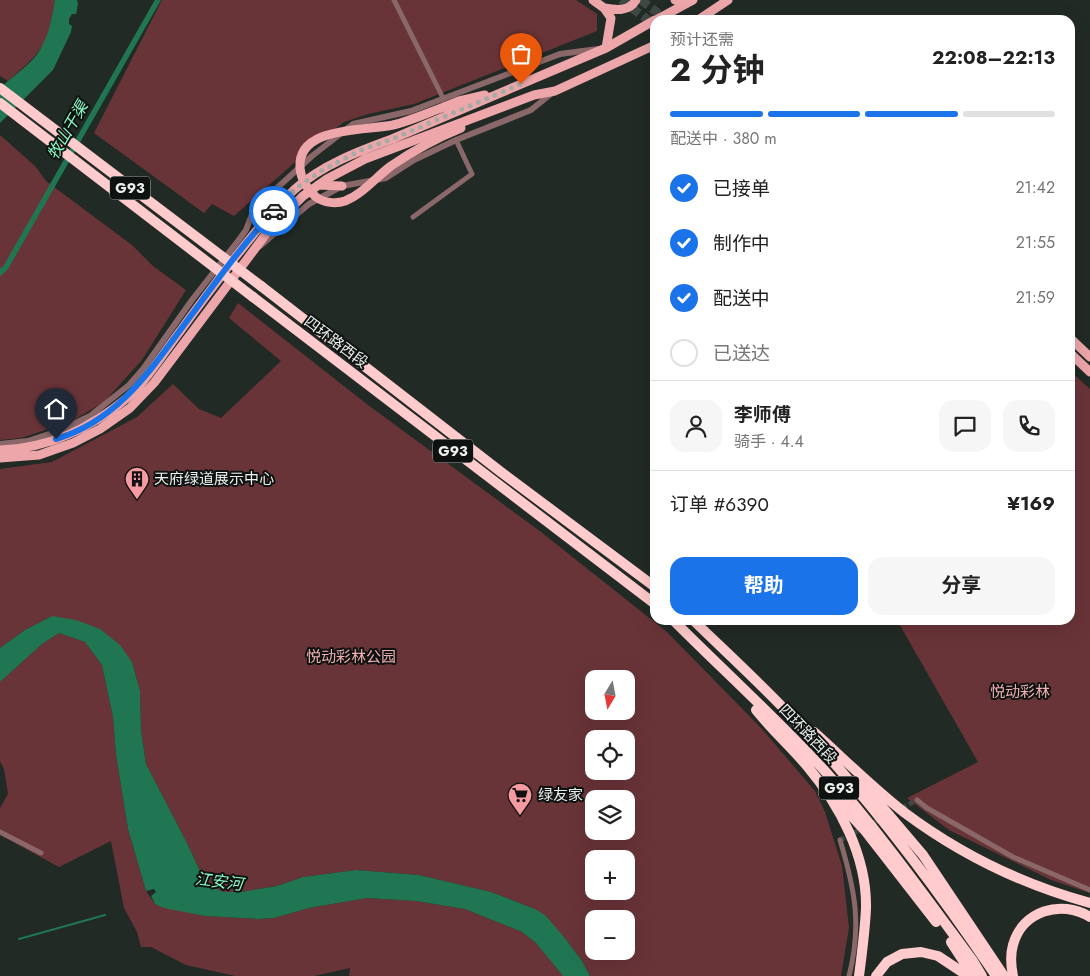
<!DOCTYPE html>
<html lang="zh">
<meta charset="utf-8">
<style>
body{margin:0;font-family:Jost,"Noto Sans SC",sans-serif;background:#f6f6f6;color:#222;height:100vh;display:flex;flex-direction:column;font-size:19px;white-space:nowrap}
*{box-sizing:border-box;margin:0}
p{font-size:16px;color:#767676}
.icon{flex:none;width:28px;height:28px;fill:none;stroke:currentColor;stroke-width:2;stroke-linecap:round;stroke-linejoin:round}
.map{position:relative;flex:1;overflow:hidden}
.side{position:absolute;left:650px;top:15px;width:425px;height:610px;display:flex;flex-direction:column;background:#fff;border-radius:15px;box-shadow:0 5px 20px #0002}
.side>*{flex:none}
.needle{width:32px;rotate:190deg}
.buttons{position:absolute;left:585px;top:670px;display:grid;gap:10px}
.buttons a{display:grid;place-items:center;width:50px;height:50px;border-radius:10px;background:#fff;box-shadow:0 5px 20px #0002;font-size:25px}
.pin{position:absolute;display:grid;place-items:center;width:42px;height:42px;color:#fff;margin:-51px -21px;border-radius:50% 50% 50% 0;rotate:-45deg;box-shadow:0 0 5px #0007}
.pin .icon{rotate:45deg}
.courier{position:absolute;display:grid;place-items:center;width:50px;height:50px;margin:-25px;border:4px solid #1a73e8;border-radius:50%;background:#fff;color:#222;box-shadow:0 1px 6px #0007}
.head em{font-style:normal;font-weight:700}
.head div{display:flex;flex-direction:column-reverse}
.head{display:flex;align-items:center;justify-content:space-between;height:85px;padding:0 20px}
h1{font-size:32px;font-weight:700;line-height:38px}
.bar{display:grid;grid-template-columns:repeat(4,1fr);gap:8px 5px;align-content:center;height:60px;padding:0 20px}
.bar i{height:6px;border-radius:4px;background:#e0e0e0}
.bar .selected{background:#1a73e8}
.bar p{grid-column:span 4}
.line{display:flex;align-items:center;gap:12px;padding:0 20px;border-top:1px solid #e0e0e0}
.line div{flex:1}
.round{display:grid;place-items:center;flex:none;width:52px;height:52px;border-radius:15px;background:#f6f6f6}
ol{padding:0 20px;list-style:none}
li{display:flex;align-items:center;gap:15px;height:55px}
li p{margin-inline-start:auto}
li .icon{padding:5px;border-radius:50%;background:#1a73e8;color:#fff;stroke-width:4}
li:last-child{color:#767676}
li i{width:28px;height:28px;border:2px solid #e0e0e0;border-radius:50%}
.cta{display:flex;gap:10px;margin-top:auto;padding:10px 20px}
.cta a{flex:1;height:58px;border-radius:15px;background:#1a73e8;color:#fff;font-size:20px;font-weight:700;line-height:58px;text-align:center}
.cta a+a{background:#f6f6f6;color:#222}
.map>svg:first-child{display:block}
.green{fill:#693438;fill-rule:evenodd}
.water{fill:#207653}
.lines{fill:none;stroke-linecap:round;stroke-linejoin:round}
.stream{stroke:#207653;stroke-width:2}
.canal{stroke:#207653;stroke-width:5.5}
.minor-tunnel{stroke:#404843;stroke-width:5;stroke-dasharray:5 2.5;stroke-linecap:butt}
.primary-tunnel{stroke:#404843;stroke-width:9;stroke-dasharray:9 4.5;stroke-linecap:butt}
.minor{stroke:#8a6769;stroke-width:5}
.tertiary{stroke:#8a6769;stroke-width:6}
.primary{stroke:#eda6aa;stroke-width:9}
.motorway{stroke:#ffcbcc;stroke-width:10}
.primary-bridge{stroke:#eda6aa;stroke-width:9}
.motorway-bridge{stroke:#ffcbcc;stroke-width:10}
.done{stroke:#a5aba7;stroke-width:5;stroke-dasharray:0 9}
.route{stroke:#1a73e8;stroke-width:6}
.labels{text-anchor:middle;stroke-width:4;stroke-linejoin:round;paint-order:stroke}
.shield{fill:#0e1210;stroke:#a9adab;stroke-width:1}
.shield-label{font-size:14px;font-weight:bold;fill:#ebf0ed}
.street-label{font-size:15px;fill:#ebf0ed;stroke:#0e1210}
.poi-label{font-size:15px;fill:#ebf0ed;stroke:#0e1210;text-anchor:start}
.park-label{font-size:15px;fill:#f3b1b3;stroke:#0e1210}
.water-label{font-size:16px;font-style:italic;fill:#8afac4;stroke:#0e1210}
</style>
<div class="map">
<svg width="1090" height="976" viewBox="0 0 1090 976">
<rect width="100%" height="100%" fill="#222a25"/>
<!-- green -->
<path class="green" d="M0,0H55C52,15 50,35 41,48C32,61 19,71 8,81L0,76Z
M162,0H576L597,14V31L414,104L368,114L344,122L319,141L234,216L212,204L204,213L94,133Z
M0,135L36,167L46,181L132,245L153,266L186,290L142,360L104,402L70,422L21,438L0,440Z
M238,303L368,405L541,532L667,632L762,729L815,791L825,812L842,866L849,928L841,976H590L582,961L564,937L535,909L491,892L419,875L356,870L303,877L277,886L241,892H223L205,882L187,843L146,764L141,730L140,691L132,662L52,616L25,630L0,648V469L52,462L137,417L173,384L199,409L221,418L281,361L229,318ZM594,679H626V711H594ZM594,739H626V771H594ZM594,799H626V831H594ZM594,859H626V891H594ZM594,919H626V951H594Z
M1070,371L1090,389V893L1051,880L949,830L907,798L978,762L897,620H1070Z
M59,633L85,642L102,665L113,717L116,755L128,829L146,891L155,904L205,916L259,919L274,918L309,908L367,898L416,901L465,909L522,932L536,943L563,976H349L350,968L314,976H235L186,965L151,947H141L137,932L124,908L111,841L59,867L0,835V808L8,794L4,769L0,761V682L42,644Z"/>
<!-- water -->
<path class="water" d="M55,0H77L78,4L76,14H72L69,19V24L72,26L71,32L53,70L0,123V88C14,75 34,63 42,46C50,32 52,15 55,0Z
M52,616L76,620L100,629L120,645L132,662L140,691L141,730L146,764L187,843L205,882L223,892H241L277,886L303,877L356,870L419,875L491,892L535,909L545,915L564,937L582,961L590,976H563L536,943L522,932L465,909L416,901L367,898L309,908L274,918L259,919L205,916L164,908L155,904L151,896L156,892L154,889L146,891L128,829L116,755L113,717L102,665L85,642L59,633L42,644L0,682V648L25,630Z"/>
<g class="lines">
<!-- stream -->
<path class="stream" d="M19,939L105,915"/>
<!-- canal -->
<path class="canal" d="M0,273L6,267L158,0"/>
<!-- minor-tunnel -->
<path class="minor-tunnel" d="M889,815L917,800
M840,840L881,819"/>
<!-- primary-tunnel -->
<path class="primary-tunnel" d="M621,0L655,25
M641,0L667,20"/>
<!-- minor -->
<path class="minor" d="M394,0L443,98
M413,217L472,174L456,140
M917,800L927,808L1013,857L1090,890
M0,832L41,853
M840,840C855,890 862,925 849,976"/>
<!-- tertiary -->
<path class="tertiary" d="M260,246L309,204L342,186L386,178L414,160L456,140L531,110L552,93
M0,444L28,441L58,431L90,416L129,385L143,369L192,300L238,241L246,230L254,209L312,156L353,124L411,111L560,54L598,49"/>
<!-- primary -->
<path class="primary" d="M593,0L604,8L611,18L606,48
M675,0H692
M604,8C616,10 629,12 636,0
M656,20L693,0
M698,20L728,0
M444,107L459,101L485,95
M318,185L342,186
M1070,338L1090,357
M1070,353L1090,372
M0,450C47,449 91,428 127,398C148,379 164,352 181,330C198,306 216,283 233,260C253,235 272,210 295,189C322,165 359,151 392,139L606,48L655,20
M0,458L39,455L73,443L100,429L130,408L154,383L269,230L303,196L327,179L365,159L534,95L555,91L655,45"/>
<!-- motorway -->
<path class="motorway" d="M261,286L501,472L655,587
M253,297L655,604
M673,620C723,670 776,718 824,770C878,830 925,896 973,961L982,976
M693,620C726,652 760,683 791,716C868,796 934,884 996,976
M756,710C772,730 791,747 807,766C840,805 867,857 866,908C865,931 862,953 859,976
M814,732C844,759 873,788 905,813C960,854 1024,885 1090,903
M861,782L923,855L1004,976
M837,800L866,832L936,922
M951,942L973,976
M876,976L887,962L902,954L921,952L938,956L968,976
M1013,976C1011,966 1010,955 1013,945C1022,911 1061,899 1090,917"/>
<!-- primary-bridge -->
<path class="primary-bridge" d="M444,107C427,113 410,121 393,125C364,131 297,126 300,168C301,180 307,189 316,197C324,203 336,204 345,201C363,194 376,177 391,166C413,151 436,138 461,128"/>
<!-- motorway-bridge -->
<path class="motorway-bridge" d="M0,88L261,286
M0,103L253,297"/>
</g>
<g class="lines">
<!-- done -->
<path class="done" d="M274,211L296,188L321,171L361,150L392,139L521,84"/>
<!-- route -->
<path class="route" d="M56,439C117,421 149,372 184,325C213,286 241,246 274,211"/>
</g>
<!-- icons -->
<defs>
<symbol id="building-pin" viewBox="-11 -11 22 30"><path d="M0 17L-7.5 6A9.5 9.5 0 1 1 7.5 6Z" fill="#f49aa0" stroke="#0e1210"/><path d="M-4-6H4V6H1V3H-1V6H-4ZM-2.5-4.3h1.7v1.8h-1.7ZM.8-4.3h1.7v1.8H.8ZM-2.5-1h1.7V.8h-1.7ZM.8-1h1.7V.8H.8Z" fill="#111"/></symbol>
<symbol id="supermarket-pin" viewBox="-11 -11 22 30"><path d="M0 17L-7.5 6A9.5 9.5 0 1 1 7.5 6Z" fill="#f49aa0" stroke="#0e1210"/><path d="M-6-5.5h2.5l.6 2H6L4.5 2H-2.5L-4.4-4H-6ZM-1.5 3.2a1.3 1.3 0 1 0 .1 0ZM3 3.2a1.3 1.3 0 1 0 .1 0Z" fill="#111"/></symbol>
</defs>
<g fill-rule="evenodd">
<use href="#building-pin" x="123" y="465" width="28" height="38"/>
<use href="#supermarket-pin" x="506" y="781" width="28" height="38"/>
</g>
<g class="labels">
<!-- shield labels -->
<g class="shield">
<rect x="110" y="176.5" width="40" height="23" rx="4"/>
<rect x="433" y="439.5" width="40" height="23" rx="4"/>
<rect x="819" y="776.5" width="40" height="23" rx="4"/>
</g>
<g class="shield-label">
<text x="130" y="193">G93</text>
<text x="453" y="456">G93</text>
<text x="839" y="793">G93</text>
</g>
<!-- street labels -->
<g class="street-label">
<text transform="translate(336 342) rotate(37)" y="5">四环路西段</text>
<text transform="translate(808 734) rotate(46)" y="5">四环路西段</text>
</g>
<!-- poi labels -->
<g class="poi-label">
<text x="154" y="484">天府绿道展示中心</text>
<text x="538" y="800">绿友家</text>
</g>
<!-- park labels -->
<g class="park-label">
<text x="351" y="662">悦动彩林公园</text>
<text x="1020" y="697">悦动彩林</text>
</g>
<!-- water labels -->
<g class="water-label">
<text transform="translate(67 130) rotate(-60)" y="6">牧山干渠</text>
<text transform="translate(219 881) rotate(7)" y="6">江安河</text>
</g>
</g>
</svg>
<div class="buttons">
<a><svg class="needle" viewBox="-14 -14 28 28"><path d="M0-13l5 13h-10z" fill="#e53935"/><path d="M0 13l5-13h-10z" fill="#767676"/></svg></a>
<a><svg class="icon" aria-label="locate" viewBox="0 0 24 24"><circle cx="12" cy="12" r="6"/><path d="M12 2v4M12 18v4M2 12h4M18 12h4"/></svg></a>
<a><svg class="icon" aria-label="layers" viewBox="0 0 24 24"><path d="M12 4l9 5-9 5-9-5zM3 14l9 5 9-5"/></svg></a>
<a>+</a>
<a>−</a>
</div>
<div class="pin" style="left:521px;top:84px;background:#ea580c"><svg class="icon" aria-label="bag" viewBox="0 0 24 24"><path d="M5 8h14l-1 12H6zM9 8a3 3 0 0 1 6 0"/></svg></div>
<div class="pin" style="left:56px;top:439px;background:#1f2937"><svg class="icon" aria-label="home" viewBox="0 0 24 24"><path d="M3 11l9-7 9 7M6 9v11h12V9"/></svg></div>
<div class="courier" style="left:274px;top:211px"><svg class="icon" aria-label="car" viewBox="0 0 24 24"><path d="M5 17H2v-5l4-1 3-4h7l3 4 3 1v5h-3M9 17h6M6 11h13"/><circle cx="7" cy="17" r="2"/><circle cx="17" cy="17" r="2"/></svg></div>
<section class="side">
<div class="head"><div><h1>2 分钟</h1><p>预计还需</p></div><em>22:08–22:13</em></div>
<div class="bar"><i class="selected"></i><i class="selected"></i><i class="selected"></i><i></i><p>配送中 · 380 m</p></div>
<ol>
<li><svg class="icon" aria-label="check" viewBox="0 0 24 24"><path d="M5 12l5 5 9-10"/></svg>已接单<p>21:42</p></li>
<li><svg class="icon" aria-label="check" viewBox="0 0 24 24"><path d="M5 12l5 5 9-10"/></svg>制作中<p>21:55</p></li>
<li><svg class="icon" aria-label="check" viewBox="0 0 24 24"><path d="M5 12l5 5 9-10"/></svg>配送中<p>21:59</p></li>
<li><i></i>已送达</li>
</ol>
<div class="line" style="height:90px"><a class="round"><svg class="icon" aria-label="person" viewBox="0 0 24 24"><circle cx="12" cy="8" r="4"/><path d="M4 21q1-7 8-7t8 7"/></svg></a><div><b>李师傅</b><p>骑手 · 4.4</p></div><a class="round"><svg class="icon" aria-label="chat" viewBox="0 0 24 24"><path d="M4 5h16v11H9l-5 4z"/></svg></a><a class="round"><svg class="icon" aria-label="phone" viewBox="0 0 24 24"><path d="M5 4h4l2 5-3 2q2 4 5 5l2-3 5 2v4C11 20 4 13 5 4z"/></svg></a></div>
<div class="line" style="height:65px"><div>订单 #6390</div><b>¥169</b></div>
<div class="cta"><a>帮助</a><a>分享</a></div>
</section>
</div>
